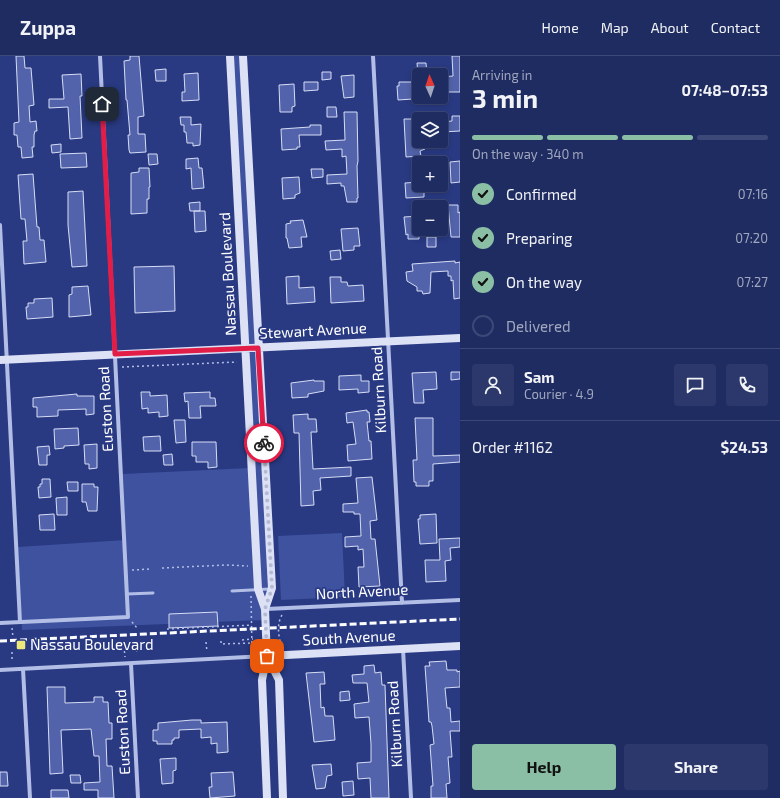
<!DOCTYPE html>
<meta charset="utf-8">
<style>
body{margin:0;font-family:"Exo 2",sans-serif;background:#2c386b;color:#f1f3f6;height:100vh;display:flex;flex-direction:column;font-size:15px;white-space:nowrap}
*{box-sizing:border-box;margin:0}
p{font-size:13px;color:#a1a7be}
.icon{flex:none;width:22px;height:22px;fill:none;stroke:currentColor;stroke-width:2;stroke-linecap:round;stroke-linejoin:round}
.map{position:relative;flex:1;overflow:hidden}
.sheet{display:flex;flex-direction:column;background:#1f2c62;width:320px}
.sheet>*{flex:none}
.needle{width:26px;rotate:357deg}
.tools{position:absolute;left:412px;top:12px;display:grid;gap:8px}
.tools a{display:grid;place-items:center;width:36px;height:36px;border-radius:4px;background:#1f2c62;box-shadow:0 2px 6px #0003,0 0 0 1px #3c4877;font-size:20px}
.pin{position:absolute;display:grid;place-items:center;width:34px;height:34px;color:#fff;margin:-17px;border-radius:8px;box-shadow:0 2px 6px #0006}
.courier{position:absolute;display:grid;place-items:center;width:40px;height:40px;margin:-20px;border:3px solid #e11d48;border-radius:50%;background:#fff;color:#222;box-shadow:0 1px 5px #0007}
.summary em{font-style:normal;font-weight:700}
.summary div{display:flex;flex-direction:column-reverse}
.summary{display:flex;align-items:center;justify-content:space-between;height:68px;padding:0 12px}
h1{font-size:26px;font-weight:700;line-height:30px}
.bar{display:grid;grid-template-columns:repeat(4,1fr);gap:6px 4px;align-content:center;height:48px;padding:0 12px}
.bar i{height:5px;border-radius:3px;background:#3c4877}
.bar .active{background:#8abfa5}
.bar p{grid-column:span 4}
.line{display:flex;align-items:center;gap:10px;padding:0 12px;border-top:1px solid #3c4877}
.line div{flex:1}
.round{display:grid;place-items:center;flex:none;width:42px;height:42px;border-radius:4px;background:#2c386b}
ol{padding:0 12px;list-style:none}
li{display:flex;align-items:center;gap:12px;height:44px}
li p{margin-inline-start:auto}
li .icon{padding:4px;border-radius:50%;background:#8abfa5;color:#111;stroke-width:4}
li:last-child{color:#a1a7be}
li i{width:22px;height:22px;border:2px solid #3c4877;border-radius:50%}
.primary-button{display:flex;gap:8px;margin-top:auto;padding:8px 12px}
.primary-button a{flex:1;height:46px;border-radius:4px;background:#8abfa5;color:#111;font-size:16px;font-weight:700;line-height:46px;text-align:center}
.primary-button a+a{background:#2c386b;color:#f1f3f6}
header{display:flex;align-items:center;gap:24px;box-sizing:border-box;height:56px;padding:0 20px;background:#1f2c62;border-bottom:1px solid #3c4877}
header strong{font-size:19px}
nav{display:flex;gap:22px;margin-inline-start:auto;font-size:14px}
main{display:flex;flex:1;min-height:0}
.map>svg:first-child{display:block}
.green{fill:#3e529f}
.building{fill:#5263ab;stroke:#d6ddf5}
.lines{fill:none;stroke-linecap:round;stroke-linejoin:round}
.path{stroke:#b3bee7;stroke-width:1.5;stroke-dasharray:2 3;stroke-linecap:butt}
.lane{stroke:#b3bee7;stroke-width:3}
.street{stroke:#b3bee7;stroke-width:4}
.secondary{stroke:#dde1f6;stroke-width:8}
.rail{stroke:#fff;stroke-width:3;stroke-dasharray:7 3;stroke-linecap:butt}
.done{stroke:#b4bad4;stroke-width:4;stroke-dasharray:0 7.2}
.route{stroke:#e11d48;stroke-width:5}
.poi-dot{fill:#ede87b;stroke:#293a83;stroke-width:1.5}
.labels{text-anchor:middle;stroke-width:3.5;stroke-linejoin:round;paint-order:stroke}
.street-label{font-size:15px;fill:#fff;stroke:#293a83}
.poi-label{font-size:15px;fill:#fff;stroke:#293a83;text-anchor:start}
</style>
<header>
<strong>Zuppa</strong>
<nav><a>Home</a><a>Map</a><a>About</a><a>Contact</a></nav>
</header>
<main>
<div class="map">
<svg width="460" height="742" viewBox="0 0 460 742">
<rect width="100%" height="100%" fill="#293a83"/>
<!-- green -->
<path class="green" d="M231,0H244L272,531L265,564L22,574L18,491L126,484L123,418L250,412Z
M342,477L345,541L281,544L278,480Z"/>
<!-- building -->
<path class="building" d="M16,0H24L25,12H31L34,49L29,50L30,66L36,65L37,75H35L34,79V91H32L33,101L22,102L21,91H18L17,79H14V67L19,66Z
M130,0H139L144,60L138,61V78H145L146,96L130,97L129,94L128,79H130L127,44H126L124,5L130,4Z
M452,0H460V36H442L441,21L453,20Z
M417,7H426L427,19H418Z
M166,13V25H156L155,14Z
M322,16H331V23L322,24Z
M198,17L199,44L182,45V36H185L184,18Z
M81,18L82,40H80L82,82L70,83L68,51L49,52V43H64L62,19Z
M354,19V41L344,42L341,20Z
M304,26H318V34L304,35Z
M399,26H412L413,43L398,44L397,30H399Z
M294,28L295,50L292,51V56H280L279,29Z
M327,51H336L337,61H327Z
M344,56H357L358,105L357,110L358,142H357V146H347L344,130H341V127L327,128V119L347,118L346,100L342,101V93L326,94L325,85L345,84Z
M452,60H460V75L442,76V66L452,65Z
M180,61H191V69L201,68L200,89L193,90V87H187L186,76H184V69H181Z
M404,63H416L417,83H419V85H424L425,93L420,95L421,100L406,101Z
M310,69H321V79H299L300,91H297V93L282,94L281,73L310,71Z
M61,88V96L52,97L51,89Z
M86,97L87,111L61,112L60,98Z
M148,98H157L158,108L149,109Z
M198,102L199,112H202L204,132L192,133L191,112L186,113V103Z
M460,105V126L451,127L450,106Z
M139,112H149L150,131H149V143H147V157L131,158V117L139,116Z
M311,113H323V121L312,122Z
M33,118L37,171H39L40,184H44L46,206L24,208L23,185H27L25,163H21L18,119Z
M299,121L300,137L295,139V142L283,143L282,122Z
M419,126V129H424V141L406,142L405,127Z
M83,135L87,210L72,211L68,169V136Z
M200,146V155H190L189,147Z
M448,149H458V157L460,156V181H451Z
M194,155H205L206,175L195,176Z
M419,160V183H408V178L406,179L404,161Z
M303,164L307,181H301L302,191L289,192L287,182H286V168L291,167L290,165Z
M358,172L360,190H354V194L343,195L341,173Z
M427,181H436V191H427Z
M340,194L341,203L331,204L330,195Z
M455,205V207L460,206V242L454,243L453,224L451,225V220H448V215L431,216L430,237L423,238L422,235H417V231L407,225L406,216L413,215L412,208Z
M174,210L175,255L135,257L134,211Z
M299,220V232L314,231L315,246L287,248L286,221Z
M330,221H341V226H347L348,230L363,229L364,245L331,247Z
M88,230L91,259L69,261V239L72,238V231Z
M52,242L53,261L27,263L26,251H28V247H34V243Z
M436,316L437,333L423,334L424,347H414L412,317Z
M451,316H460V323L451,324Z
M361,319V325H369V336L358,337V333L339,334V320Z
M314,324V325H324V335L308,338V341L292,342L291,327Z
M141,336H150V340L167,339L168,360L159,361V356L148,357V352L142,353Z
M210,336V342H215L216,350H200L201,362H189L188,345L185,346L184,337Z
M77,338V340H94V358L86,359V353L58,354V360L37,361V351H33V342Z
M367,354V356H369L370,366H367L369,385H371L372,403L348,405L347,389L356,388L353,366L347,367L346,357Z
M308,358V363H316L317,376H311L313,413L351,411V420L320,422L321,434L313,435L314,449L301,450L299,377H294L293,359Z
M415,362H433V400L460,399V406L433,408V425H429V430H416V426H414L413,404H417Z
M174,364H185L186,386L176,387Z
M78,372L79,389L64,390V392L55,393L54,373Z
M160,380L161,395H144L143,381Z
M192,386H216L217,411L208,412V406H196V400H192Z
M97,388V412L89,413V408H85L84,389Z
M49,390L50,399H47V409H39L37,391Z
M172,398L173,409H164L163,399Z
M372,421L377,464L370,465L371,483H375L380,530L359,531L358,511H364L363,493L358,494V490L345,491V481L361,480L360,458H354V456H343V448L358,447L356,422Z
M42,423H50L51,441L39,442L38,431H40V428H42Z
M67,426H78V435H68Z
M82,428H94V431H98L97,455H88L86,446H82Z
M67,441V459H57L56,442Z
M54,458L55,474H40L39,459Z
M436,458L437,487L420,488L418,463H420V459Z
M460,482V491L450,492L451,504L445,505L446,525L426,526L425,504H440L439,483Z
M217,556L218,570L169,572V558Z
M446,605L447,614H457V616L460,615V631L445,632L447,652H450L451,666L460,665V675H450L452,701H448L450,727L446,728L447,742H431V730H433L430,689L434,688L432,670L431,666H429L425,610H430L429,606Z
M374,609L375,617L381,616L382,629H385L389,742H371L370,722L358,723L357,707L371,706V688L369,661L355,662L354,648L369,646L367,627H353L352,619L364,618V610Z
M324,616L325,628H320L321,652L324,651L325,660H333L335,684L314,686L306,617Z
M47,631H65V647L94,646V641H103V646H108L109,667H112V683H106L107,710H112L114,742H98V734H84V727L100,726L99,700H94L91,673L61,674L63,717L50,718Z
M349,635L350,644L340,645V636Z
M192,664H201V667L227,666L228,696L217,697V687L211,688V681L201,682V673L179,674V682H174V684H172V688H157V685H153V674H158V667Z
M176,702V714L173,715V727L162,728L160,703Z
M331,708L332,719L327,720L325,732L316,733L312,709Z
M0,716H7L8,730H0Z
M233,716L235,740L210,742L209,731H212L211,717Z
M70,719H80L81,727H71Z
M353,725L354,739L343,740L342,726Z
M51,734H68L69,742H51Z"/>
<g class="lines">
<!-- path -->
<path class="path" d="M122,311L237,306
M162,512L226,509L248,510
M132,514L151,513
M251,540L252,594
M282,559C277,567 278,579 281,588L286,589
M132,566L137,572
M12,572L13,581
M167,573L252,569
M242,584L253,583
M221,585V588L252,587
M206,586L207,596
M136,589L137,599
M124,590L125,601
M12,596V606"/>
<!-- lane -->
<path class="lane" d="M232,535L270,533
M127,538L153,537"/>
<!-- street -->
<path class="street" d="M373,0L402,547
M0,169L20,566
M266,553L460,544
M0,567L128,561L100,0
M403,593L411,742
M131,608L138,742
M23,613L30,742
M0,614L267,600"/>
<!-- secondary -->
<path class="secondary" d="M230,0L258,533L265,553L266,578L267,600L262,624L267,742
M243,0L272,532L265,553
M0,304L460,282
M267,600L460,590
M267,600L279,624L283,742"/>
<!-- rail -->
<path class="rail" d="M0,585L460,563"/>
</g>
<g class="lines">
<!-- done -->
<path class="done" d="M264,387L272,532L265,553L267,600"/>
<!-- route -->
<path class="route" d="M102,48L115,298L258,292L264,387"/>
</g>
<!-- markers -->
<rect class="poi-dot" x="16" y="584" width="10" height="10" rx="2"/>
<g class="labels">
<!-- street labels -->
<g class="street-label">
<text transform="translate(228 218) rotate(-93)" y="5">Nassau Boulevard</text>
<text transform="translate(313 275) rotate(-3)" y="5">Stewart Avenue</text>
<text transform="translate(379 334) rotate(-93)" y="5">Kilburn Road</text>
<text transform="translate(106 353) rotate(-93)" y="5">Euston Road</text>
<text transform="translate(362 536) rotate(-3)" y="5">North Avenue</text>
<text transform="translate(349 582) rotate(-3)" y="5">South Avenue</text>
<text transform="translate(395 668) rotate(-93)" y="5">Kilburn Road</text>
<text transform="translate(123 676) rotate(-93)" y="5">Euston Road</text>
</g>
<!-- poi labels -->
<g class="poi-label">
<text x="30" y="594">Nassau Boulevard</text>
</g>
</g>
</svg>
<div class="tools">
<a><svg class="needle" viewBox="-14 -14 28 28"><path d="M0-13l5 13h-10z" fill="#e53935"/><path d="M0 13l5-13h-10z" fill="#a1a7be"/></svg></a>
<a><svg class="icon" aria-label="layers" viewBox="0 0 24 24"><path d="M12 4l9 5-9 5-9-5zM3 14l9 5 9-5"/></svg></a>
<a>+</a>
<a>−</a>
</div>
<div class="pin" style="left:267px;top:600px;background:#ea580c"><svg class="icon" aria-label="bag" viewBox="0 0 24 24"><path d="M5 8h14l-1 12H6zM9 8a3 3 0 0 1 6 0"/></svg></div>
<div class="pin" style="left:102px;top:48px;background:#1f2937"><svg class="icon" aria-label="home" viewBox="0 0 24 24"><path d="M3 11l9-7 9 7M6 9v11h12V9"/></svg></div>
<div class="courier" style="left:264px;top:387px"><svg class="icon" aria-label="bike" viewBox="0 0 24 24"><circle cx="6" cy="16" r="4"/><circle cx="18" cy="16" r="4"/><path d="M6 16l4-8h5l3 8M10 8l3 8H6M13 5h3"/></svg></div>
</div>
<section class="sheet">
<div class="summary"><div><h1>3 min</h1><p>Arriving in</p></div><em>07:48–07:53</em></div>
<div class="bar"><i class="active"></i><i class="active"></i><i class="active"></i><i></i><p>On the way · 340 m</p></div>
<ol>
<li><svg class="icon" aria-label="check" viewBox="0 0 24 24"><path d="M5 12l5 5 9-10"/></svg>Confirmed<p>07:16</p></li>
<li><svg class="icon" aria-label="check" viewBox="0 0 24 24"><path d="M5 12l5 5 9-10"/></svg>Preparing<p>07:20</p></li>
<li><svg class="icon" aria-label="check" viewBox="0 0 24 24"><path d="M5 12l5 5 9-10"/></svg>On the way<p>07:27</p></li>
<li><i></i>Delivered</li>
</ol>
<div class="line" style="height:72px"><a class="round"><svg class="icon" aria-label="person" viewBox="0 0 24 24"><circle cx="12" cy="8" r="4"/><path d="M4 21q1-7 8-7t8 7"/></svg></a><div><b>Sam</b><p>Courier · 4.9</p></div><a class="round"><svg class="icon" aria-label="chat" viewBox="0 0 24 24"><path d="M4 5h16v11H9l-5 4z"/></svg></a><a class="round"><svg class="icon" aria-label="phone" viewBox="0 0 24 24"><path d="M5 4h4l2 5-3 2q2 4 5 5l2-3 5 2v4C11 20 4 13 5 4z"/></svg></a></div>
<div class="line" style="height:52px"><div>Order #1162</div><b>$24.53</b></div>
<div class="primary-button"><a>Help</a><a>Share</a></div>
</section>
</main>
